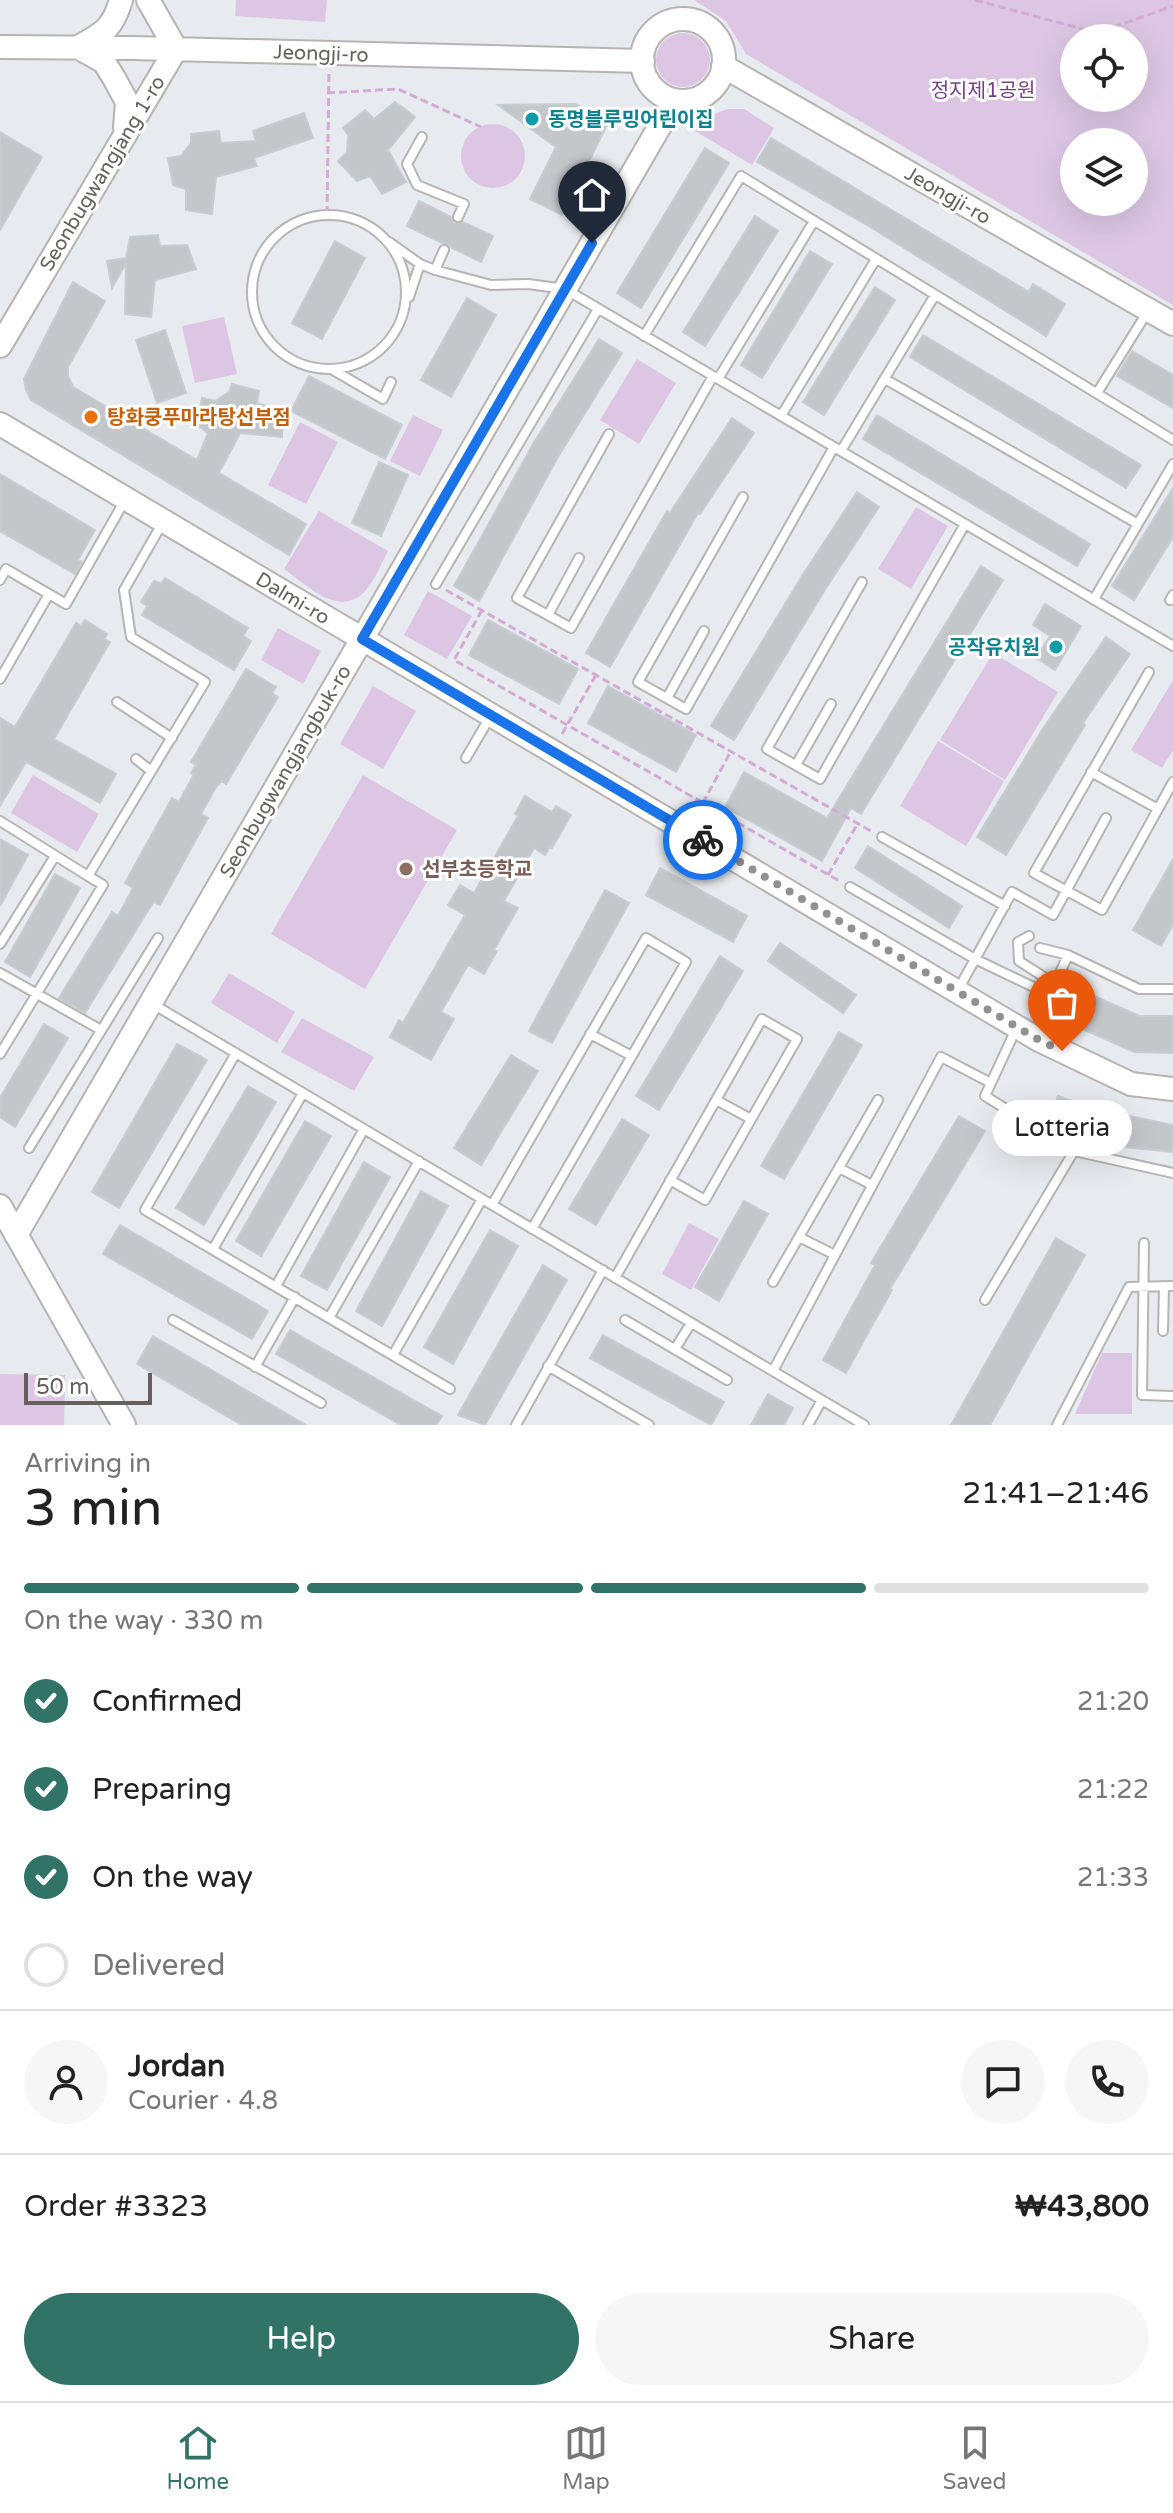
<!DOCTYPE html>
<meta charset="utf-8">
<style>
body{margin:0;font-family:"Varela Round","Noto Sans KR",sans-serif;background:#f6f6f6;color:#222;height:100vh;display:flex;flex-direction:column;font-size:30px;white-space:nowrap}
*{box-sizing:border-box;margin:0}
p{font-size:26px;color:#767676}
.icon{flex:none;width:44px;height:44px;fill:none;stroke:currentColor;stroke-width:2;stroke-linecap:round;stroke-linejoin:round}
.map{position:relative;height:1425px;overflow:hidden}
.side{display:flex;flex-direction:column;background:#fff;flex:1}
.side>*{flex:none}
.controls{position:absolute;left:1060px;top:24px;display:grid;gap:16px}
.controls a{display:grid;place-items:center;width:88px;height:88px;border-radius:50%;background:#fff;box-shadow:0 8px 32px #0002;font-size:40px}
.scale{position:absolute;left:24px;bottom:20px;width:128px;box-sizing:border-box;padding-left:8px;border:4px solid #65605e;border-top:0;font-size:22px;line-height:28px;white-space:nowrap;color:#65605e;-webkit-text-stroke:6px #fff;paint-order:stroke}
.pin{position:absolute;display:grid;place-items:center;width:68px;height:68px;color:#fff;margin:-82px -34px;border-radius:50% 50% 50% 0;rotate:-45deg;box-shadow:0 0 8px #0007}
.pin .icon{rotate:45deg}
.courier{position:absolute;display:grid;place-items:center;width:80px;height:80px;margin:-40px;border:6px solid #1a73e8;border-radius:50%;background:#fff;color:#222;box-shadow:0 2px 10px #0007}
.bubble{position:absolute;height:56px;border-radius:28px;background:#fff;box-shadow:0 8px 32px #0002;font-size:26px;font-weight:600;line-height:56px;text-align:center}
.summary em{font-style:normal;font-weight:600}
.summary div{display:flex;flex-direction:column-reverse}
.summary{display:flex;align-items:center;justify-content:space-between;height:136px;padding:0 24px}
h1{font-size:52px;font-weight:600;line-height:60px}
.bar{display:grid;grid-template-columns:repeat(4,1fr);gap:12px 8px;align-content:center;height:96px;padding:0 24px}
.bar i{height:10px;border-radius:6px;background:#e0e0e0}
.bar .active{background:#317467}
.bar p{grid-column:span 4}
.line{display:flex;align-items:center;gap:20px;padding:0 24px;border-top:2px solid #e0e0e0}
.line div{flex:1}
.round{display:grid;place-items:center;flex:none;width:84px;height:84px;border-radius:42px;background:#f6f6f6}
ol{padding:0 24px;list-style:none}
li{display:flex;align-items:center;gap:24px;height:88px}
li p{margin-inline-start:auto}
li .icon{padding:8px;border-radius:50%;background:#317467;color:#fff;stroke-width:4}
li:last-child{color:#767676}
li i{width:44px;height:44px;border:4px solid #e0e0e0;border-radius:50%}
.action{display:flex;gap:16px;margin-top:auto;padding:16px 24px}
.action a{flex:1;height:92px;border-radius:48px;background:#317467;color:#fff;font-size:32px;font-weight:600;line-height:92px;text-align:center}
.action a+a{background:#f6f6f6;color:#222}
.menu{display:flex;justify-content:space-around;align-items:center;height:112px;border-top:2px solid #e0e0e0;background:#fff;font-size:22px;color:#767676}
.menu a{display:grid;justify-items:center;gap:4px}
.menu .active{color:#317467}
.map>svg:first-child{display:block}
.green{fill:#dcc6e4;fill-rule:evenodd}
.building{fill:#c3c7ca;stroke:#c6cdd3;stroke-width:2}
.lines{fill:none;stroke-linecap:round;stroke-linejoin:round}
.lane-casing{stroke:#b7b4b2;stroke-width:12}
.secondary-casing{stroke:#b8b3b1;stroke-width:26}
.path{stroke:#d4abd4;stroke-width:3;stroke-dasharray:8 4;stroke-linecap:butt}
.lane{stroke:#fff;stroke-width:8}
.secondary{stroke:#fff;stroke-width:22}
.done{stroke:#929191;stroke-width:8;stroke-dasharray:0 14.4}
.route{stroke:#1a73e8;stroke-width:10}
.culture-dot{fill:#0f9aa8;stroke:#fff;stroke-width:3}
.food-dot{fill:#e8710a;stroke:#fff;stroke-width:3}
.education-dot{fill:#8d6e63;stroke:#fff;stroke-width:3}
.labels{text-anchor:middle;stroke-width:6;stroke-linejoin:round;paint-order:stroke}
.street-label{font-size:20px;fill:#65605e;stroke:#fff}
.park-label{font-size:20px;fill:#743f83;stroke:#fff}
.culture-label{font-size:20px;font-weight:bold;fill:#0d838f;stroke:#fff;text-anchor:start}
.food-label{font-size:20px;font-weight:bold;fill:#c56008;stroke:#fff;text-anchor:start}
.education-label{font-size:20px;font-weight:bold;fill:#785e54;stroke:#fff;text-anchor:start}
</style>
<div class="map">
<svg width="1173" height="1425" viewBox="0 0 1173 1425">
<rect width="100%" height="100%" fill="#e7ebef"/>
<!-- green -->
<path class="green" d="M236,0H327L325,22L235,16Z
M694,0H1173V305L746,54L726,21ZM1074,38H1134V98H1074ZM1074,142H1134V202H1074Z
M656 60a27 27 0 1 1 54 0a27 27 0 1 1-54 0Z
M728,109H744L774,128L752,165L695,131L703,118Z
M461 156a32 32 0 1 1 64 0a32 32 0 1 1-64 0Z
M224,317L237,374L195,383L182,326Z
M637,359L676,383L639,444L600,420Z
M413,415L443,430L420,476L390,461Z
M300,422L338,442L306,504L268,485Z
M916,507L948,526L911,589L878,569Z
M319,511L388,551C381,564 375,580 366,590C340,620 307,585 284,569Z
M428,591L472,616L447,659L404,635Z
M278,628L321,651L303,684L261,660Z
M993,653L1058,692L1005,780L940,740Z
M1173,680V750L1162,768L1131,750Z
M373,686L416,711L383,769L340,744Z
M938,741L1004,781L966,846L900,806Z
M33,775L99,814L77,852L11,813Z
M363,775L457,830L365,989L271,934Z
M229,973L295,1012L277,1043L211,1003Z
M302,1018L374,1057L354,1091L281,1052Z
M689,1223L719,1239L691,1290L662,1274Z
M1102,1353H1132V1414H1075Z
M0,1374L65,1375L64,1425H0Z"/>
<!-- building -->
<path class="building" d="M395,102L415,117L388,150L406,182L382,194L370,176L357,181L338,161L347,152L348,135L343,128L365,110L374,119Z
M575,104L609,121L562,215L530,199L556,147L498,105Z
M304,113L313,138L254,158L257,166L216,177L212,214L186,210V189L173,185L168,158L181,156L191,143V134L219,131L221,143L256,141L253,131Z
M0,132L42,157L0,230Z
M771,138L1029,292L1033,284L1065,304L1046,336L872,228L757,162Z
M705,148L729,163L641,308L617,293Z
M419,201L451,217L454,223L463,222L493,236L481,262L407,226Z
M755,216L778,231L705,346L683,332Z
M158,235L160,246L187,245L196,269L155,280L151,317L125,314L126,263L112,288L107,261L126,258L130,237Z
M335,241L365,258L322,339L292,323Z
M810,251L832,264L762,378L741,365Z
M73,282L105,301L68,367V376L73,387L197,460L208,433L197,425L202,398L215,401L229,392L232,384L259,391L257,403L283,411L282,437L240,433L219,473L306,524L289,555L31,400L26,390L24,379Z
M875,287L895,300L824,415L803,402Z
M467,298L496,315L451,397L421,380Z
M165,330L186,393L157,403L136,340Z
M923,335L1141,465L1126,488L910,357Z
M599,339L622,353L558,457L479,601L454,586L533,444Z
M1132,351L1173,375V408L1117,376Z
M309,376L402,425L385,459L291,411Z
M877,415L1090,544L1077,566L863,439Z
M732,418L754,433L700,514L698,513L610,667L586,653L667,511L670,513Z
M379,462L408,475L381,536L352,523Z
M0,474L95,530L78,560L82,562L75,574L0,531Z
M1173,488V537L1134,600L1112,586Z
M857,492L879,507L826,588L734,740L711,726L802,576Z
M981,566L1003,580L861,814L851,808L822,861L725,807L744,772L827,818Z
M165,578L248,628L243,636L251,641L234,670L142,615L147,606L141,602L154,581L161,584Z
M1045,604L1081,626L1055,670L1036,658L1050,636L1033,625Z
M85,620L107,634L104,639L110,642L54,739L116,774L100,803L26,762L0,806V718L15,727L76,623L81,626Z
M488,620L578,669L559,704L469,655Z
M1106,637L1130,654L1083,723L1085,725L1006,855L977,837L1044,727Z
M246,669L276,687L272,693L278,697L226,784L222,781L216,787L201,814L208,818L160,905L154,902L149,909L85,1013L59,998L112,912L118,916L133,888L125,883L172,798L179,802L194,774L191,773L196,765L191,762Z
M608,686L696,735L676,772L588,723Z
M525,796L552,812L556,806L571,815L552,848L550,847L545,855L534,848L504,901L518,908L494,950L497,951L484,974L468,965L441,1012L454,1019L431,1060L390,1037L399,1020L403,1023L465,915L448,905L460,885L474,893L518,816L515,814Z
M0,839L28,855L0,906Z
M868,846L962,906L949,928L855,868Z
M1173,859V925L1161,946L1133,930Z
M660,868L747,916L733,942L646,895Z
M55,874L80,888L30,977L5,962Z
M605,890L629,903L552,1043L529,1031Z
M780,943L856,995L843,1013L768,961Z
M720,956L743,971L659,1110L636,1096Z
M1083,991L1139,1016H1173V1053L1134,1052L1069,1023Z
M44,1024L68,1038L15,1127L0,1117V1098Z
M839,1032L862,1045L784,1179L761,1166Z
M177,1044L207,1060L119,1208L92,1192Z
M511,1055L538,1071L481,1165L454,1148Z
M248,1086L276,1102L204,1225L176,1208Z
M1058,1096L1095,1109L1173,1125V1152L1124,1147L1088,1139L1047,1121Z
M959,1116L985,1131L890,1289L892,1290L846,1373L823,1360L875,1265L871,1263Z
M622,1119L649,1135L596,1225L569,1209Z
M305,1121L331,1136L261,1256L236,1241Z
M364,1162L390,1177L327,1290L301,1276Z
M421,1191L448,1206L382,1326L356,1311Z
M744,1201L768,1214L719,1301L695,1287Z
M120,1225L268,1311L252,1339L103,1254Z
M490,1230L518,1246L453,1364L424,1347Z
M1056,1238L1085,1255L990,1425H951Z
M543,1265L567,1280L485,1425L458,1415Z
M290,1330L442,1416L436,1425H401L276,1354Z
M603,1335L724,1402L711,1425L590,1358Z
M153,1336L306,1425H242L137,1364Z
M768,1394L793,1408L784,1425H751Z"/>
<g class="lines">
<defs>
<path id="lane" d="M422,137L407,164L417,185L464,204L458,217
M252 292a77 77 0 1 1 154 0a77 77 0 1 1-154 0Z
M389,242L420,264L435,270L491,285L528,284L565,289L1173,646
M435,270L444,250
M409,297L420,264
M644,336L741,176L1173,440
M333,370L383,399L391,382
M718,379L814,221
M885,379L1138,524
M1097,393L1148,311
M781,416L876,259
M609,434L517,598L571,628L713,376
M841,451L935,295
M743,497L638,682L686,709L834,447
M0,580L6,569L66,604L125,500
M862,582L767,749L820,779L965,524
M436,584L598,309
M1094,599L1173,464
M1170,600L1173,595
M548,615L579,558
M0,679L49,594
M667,698L704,631
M117,702L172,738
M466,758L490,717
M136,759L151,771
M796,765L831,704
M1091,772L1158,809L1102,910L1034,873L1149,672
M1158,809L1173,782
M0,821L88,876
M882,837L1005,906
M850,887L975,959L1050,995L1068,955L1139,989H1173
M1029,936L1018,942L1019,961L1055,984
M0,944L55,856
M1040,948L1068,955
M0,973L101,1030
M958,990L1012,892L1053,915L1106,818
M151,1003L864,1425
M1017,1027L985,1096L1074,1151L1173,1173
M590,1034L632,1056
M236,1053L145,1210L450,1389
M0,1054L103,885L88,876L205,682L131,637L124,590L163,522
M716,1100L751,1119
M29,1148L158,938
M839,1168L872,1185
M492,1205L646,938L686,962L532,1229
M799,1237L835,1255
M1144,1243L1142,1395L1173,1396
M213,1249L303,1093
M615,1278L762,1019L797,1039L705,1200L670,1180
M773,1282L878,1100
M276,1286L364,1129
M985,1300L1074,1151
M329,1318L419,1161
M173,1320L321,1403
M625,1320L727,1380
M1163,1331L1164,1286
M675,1349L691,1323
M393,1355L482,1199
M548,1366L649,1425
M255,1367L295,1297
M773,1371L941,1057L991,1083
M516,1425L603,1270
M808,1425L822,1400
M1057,1425L1129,1287L1173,1286"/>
<path id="secondary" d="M148,0L176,49
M642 60a41 41 0 1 1 82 0a41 41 0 1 1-82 0Z
M0,47L133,48L643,61
M78,47C103,34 113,28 121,0
M79,48L104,62L114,78L127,102L125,128
M723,66L1173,324
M0,346L176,49
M0,424L1039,1040L1131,1084L1173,1089
M0,1206L124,1425
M16,1235L675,100"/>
</defs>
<!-- lane casing -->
<use href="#lane" class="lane-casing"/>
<!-- secondary casing -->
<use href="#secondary" class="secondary-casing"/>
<!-- path -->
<path class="path" d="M975,0L1097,33L1173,6
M327,93L398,89L481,127
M327,214L329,73
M446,590L871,831
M482,610L454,660L841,882
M562,734L596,675
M697,814L731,751
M828,875L858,823"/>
<!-- lane -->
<use href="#lane" class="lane"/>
<!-- secondary -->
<use href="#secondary" class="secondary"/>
</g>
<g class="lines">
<!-- done -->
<path class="done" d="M703,840L1039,1040L1062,1051"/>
<!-- route -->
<path class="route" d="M592,243L362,639L703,840"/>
</g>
<!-- markers -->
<g class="culture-dot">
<circle cx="532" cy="119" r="8"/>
<circle cx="1056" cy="647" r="8"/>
</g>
<circle class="food-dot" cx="91" cy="417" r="8"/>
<circle class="education-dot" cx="406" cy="869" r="8"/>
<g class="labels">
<!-- street labels -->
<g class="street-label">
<text transform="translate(321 53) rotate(2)" y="7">Jeongji-ro</text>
<text transform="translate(102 173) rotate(-59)" y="7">Seonbugwangjang 1-ro</text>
<text transform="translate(948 195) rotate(30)" y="7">Jeongji-ro</text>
<text transform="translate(293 598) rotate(31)" y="7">Dalmi-ro</text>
<text transform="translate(285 771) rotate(-60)" y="7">Seonbugwangjangbuk-ro</text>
</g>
<!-- park labels -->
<g class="park-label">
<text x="983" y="97">정지제1공원</text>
</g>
<!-- culture labels -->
<g class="culture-label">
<text x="548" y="126">동명블루밍어린이집</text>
<text x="1040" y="654" text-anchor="end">공작유치원</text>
</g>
<!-- food labels -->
<g class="food-label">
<text x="107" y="424">탕화쿵푸마라탕선부점</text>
</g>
<!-- education labels -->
<g class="education-label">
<text x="422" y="876">선부초등학교</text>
</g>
</g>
</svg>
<div class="controls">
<a><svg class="icon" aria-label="locate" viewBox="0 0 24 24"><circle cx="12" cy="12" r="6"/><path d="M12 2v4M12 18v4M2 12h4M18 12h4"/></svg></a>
<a><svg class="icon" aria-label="layers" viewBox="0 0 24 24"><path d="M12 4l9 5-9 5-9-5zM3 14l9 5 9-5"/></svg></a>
</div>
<div class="scale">50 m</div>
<div class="pin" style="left:1062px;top:1051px;background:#ea580c"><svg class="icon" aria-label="bag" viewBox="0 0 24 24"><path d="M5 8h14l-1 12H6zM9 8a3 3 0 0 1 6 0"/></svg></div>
<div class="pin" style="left:592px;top:243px;background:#1f2937"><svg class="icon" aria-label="home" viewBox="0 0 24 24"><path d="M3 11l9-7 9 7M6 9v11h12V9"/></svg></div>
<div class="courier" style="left:703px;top:840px"><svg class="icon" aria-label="bike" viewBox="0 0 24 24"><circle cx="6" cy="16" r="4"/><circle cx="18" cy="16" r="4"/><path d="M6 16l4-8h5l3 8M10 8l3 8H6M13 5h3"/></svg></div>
<div class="bubble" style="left:992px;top:1100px;width:140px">Lotteria</div>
</div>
<section class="side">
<div class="summary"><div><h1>3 min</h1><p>Arriving in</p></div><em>21:41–21:46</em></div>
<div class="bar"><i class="active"></i><i class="active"></i><i class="active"></i><i></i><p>On the way · 330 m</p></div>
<ol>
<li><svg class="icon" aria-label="check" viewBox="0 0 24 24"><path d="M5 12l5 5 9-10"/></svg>Confirmed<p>21:20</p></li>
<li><svg class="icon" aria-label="check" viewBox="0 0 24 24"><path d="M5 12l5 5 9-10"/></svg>Preparing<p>21:22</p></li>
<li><svg class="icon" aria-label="check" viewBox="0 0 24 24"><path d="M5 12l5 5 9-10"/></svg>On the way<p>21:33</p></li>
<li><i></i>Delivered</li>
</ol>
<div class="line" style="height:144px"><a class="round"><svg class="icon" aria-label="person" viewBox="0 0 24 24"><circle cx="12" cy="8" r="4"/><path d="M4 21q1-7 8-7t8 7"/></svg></a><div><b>Jordan</b><p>Courier · 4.8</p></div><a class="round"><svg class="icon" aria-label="chat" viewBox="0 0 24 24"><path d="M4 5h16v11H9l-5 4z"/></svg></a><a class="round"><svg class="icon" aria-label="phone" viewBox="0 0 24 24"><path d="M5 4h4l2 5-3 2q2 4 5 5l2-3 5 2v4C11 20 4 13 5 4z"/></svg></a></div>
<div class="line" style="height:104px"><div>Order #3323</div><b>₩43,800</b></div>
<div class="action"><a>Help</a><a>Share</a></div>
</section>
<nav class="menu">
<a class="active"><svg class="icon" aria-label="home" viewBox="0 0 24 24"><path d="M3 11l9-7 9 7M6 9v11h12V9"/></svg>Home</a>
<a><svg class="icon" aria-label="map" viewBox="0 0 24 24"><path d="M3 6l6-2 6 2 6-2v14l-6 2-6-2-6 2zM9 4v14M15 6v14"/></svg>Map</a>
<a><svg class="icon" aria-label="saved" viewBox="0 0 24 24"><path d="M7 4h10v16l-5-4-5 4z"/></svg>Saved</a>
</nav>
